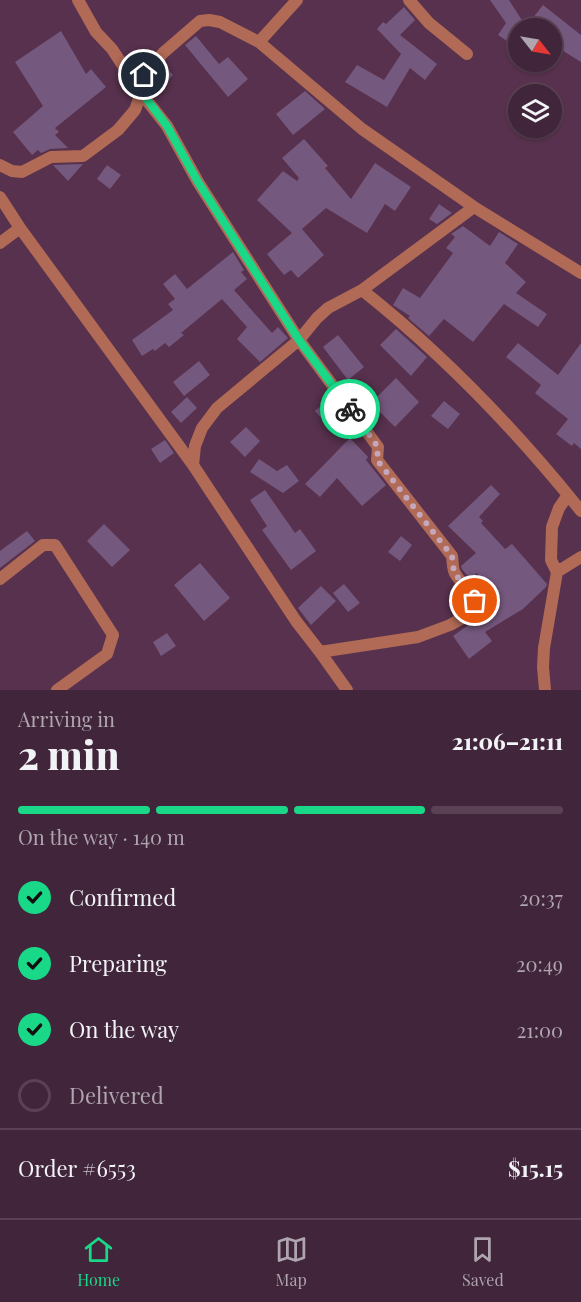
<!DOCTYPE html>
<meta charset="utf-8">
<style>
body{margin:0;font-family:"Playfair Display",serif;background:#4c3145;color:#f1f3f6;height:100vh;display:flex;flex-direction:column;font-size:22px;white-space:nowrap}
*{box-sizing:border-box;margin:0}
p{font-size:20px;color:#aea5af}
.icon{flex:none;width:33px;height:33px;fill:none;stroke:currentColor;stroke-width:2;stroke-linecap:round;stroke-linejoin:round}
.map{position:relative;height:690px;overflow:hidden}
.details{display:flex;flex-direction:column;background:#41253a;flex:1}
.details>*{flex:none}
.needle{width:39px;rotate:121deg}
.controls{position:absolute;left:508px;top:18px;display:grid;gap:12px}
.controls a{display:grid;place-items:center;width:54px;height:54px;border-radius:50%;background:#41253a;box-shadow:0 2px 4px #0004,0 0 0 2px #5a4254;font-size:30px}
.pin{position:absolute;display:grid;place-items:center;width:51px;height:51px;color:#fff;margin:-26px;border:3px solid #fff;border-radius:50%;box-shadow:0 2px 6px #0007}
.courier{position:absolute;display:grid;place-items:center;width:60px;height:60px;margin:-30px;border:4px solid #19d989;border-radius:50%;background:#fff;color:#222;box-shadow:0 2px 8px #0007}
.headline em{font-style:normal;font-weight:800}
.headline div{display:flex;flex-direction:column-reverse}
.headline{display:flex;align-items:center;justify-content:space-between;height:102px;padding:0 18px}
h1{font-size:39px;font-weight:800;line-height:45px}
.bar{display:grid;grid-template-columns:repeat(4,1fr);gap:9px 6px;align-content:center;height:72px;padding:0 18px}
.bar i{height:8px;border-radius:4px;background:#5a4254}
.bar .on{background:#19d989}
.bar p{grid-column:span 4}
.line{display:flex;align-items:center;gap:15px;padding:0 18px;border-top:2px solid #5a4254}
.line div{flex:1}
ol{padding:0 18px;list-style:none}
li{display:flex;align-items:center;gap:18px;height:66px}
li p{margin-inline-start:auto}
li .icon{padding:6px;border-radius:50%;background:#19d989;color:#111;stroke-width:4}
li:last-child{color:#aea5af}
li i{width:33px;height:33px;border:3px solid #5a4254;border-radius:50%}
.menu{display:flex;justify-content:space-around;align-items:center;height:84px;border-top:2px solid #5a4254;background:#41253a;font-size:16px;color:#aea5af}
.menu a{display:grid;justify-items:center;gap:3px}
.menu .on{color:#19d989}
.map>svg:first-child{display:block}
.building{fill:#75587e}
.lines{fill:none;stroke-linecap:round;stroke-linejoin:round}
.minor{stroke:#b06a55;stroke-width:12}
.done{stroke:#c4a7bc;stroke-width:6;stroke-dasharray:0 10.8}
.route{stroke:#19d989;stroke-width:8}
</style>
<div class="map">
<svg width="581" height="690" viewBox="0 0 581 690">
<rect width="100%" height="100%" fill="#57314d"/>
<!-- building -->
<path class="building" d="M490,0H509L525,25L523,28H519V35L513,45L498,35L506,23Z
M543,5L581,35V62L552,44V28H525Z
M404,7L415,20L400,35L437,64L425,80L410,68L387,107L345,82L357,65L384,80L401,54L377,29L383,22L386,24Z
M61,31L86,74L91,69L106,87L55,128L59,132L55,135L68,148L50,149L41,153L38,150L32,155L13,132L43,106L15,62Z
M196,36L219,64L228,57L248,79L228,97L185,45Z
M164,65L173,75L158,90L150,81Z
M305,91L325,109L293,135L276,114Z
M304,139L328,166L325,168L351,199L375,163L411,187L395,211L385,204L367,233L326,208L302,229L324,255L298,278L291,270L284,275L267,254L292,233L257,200L283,171L297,181L299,178L282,158Z
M83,164L68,181L53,165Z
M107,165L121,175L110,189L97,179Z
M439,204L452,213L437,224L429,219Z
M463,226L490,246L499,232L518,244L505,263L526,282L516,293L547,314L538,327L504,304L473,342L444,319L429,336L408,318L410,316L393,305L403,288L420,298L453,253L446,248L455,237L451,234Z
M233,252L244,270L241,272L247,279L234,290L272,333L278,327L288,338L260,362L237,339L247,327L222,299L181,333L184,335L169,347L165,343L155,351L153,349L142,356L132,340L173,310L168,304L175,299L163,284L175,274L187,289Z
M396,329L427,357L411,376L380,345Z
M338,335L364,367L348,380L323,347Z
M518,343L558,375L581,343V449L574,443L572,446L556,434L568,419L535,393L541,385L506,357Z
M199,361L210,375L184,396L173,382Z
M396,378L419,402L395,427L371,403Z
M187,397L197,408L181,423L171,412Z
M331,397L344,415L330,428L315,411Z
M444,401L460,414L448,429L431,416Z
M246,427L260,441L245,457L230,442Z
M350,438L368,457L366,460L386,485L362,506L337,478L320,497L305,484Z
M165,440L174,453L160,463L151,449Z
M259,459L277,471L287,465L299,481L283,493L250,472Z
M491,485L500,494L479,517L483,521L481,523L505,549L512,544L547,584L546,587L523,609L485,632L492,641L469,659L453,636L496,605L477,573L470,579L462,569L461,566L476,553L448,526Z
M265,490L295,533L300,529L316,551L291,570L262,530L267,526L250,500Z
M104,524L130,550L112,567L87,541Z
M27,531L35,541L0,568V551Z
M401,536L412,545L400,561L388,552Z
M200,563L230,598L204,621L174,585Z
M344,584L360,603L348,612L333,593Z
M321,586L336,601L311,625L298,608Z
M167,633L176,646L161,656L153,642Z"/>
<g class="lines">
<!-- minor -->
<path class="minor" d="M78,0L96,32L112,49L141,93L167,126L198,182L299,340L378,447L377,460L452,556C453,562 452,570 456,575C464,587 473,593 477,608L475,611L450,625L418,637L320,652
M409,0L429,23L467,54
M259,42L297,0
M136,85L163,53L200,21L209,20L220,22L259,42L362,129L474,207L581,273
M0,165L12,171L22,172L51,157L83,156L118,130L135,110L141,93
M0,197L20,228L193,465L296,621L320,652L347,690
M0,243L20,228
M362,290C444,355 516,430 581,511
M193,465L195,446L202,428L217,408L299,340L317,318L328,308L362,290L474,207
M557,572L581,557
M0,579L43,545H55L113,635L107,654L57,690
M545,690L543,667L544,648L557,572L551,560L552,527L559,508L568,495"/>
</g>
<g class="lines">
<!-- done -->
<path class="done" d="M350,409L378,447L377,460L452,556L454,573L470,591L475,601"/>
<!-- route -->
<path class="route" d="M144,75L136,85L167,126L198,182L299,340L350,409"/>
</g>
</svg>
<div class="controls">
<a><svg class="needle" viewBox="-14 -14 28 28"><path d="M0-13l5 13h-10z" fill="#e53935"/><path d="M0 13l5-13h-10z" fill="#aea5af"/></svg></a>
<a><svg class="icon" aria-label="layers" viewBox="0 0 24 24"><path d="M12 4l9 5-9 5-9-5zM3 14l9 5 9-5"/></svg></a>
</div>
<div class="pin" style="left:475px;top:601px;background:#ea580c"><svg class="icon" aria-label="bag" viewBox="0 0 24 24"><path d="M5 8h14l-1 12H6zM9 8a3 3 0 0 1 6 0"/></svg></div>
<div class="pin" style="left:144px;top:75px;background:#1f2937"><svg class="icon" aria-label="home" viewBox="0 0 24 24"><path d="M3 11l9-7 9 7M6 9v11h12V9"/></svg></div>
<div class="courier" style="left:350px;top:409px"><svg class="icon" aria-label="bike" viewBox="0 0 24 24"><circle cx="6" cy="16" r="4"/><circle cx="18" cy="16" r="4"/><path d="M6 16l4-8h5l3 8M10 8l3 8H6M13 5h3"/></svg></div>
</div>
<section class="details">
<div class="headline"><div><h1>2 min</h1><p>Arriving in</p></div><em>21:06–21:11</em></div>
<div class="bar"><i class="on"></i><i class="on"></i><i class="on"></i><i></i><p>On the way · 140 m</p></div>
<ol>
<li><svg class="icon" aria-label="check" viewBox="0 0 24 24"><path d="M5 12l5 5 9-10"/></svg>Confirmed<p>20:37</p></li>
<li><svg class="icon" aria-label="check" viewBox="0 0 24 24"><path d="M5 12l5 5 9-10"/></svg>Preparing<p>20:49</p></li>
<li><svg class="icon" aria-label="check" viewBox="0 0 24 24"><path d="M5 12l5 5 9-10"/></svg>On the way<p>21:00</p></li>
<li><i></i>Delivered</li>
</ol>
<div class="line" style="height:78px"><div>Order #6553</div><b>$15.15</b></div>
</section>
<nav class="menu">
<a class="on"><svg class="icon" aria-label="home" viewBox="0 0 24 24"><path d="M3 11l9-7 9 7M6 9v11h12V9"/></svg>Home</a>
<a><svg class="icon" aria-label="map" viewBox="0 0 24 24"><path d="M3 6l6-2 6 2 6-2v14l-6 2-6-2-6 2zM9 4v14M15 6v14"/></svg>Map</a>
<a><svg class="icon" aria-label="saved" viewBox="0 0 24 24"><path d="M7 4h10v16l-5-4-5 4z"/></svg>Saved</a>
</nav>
